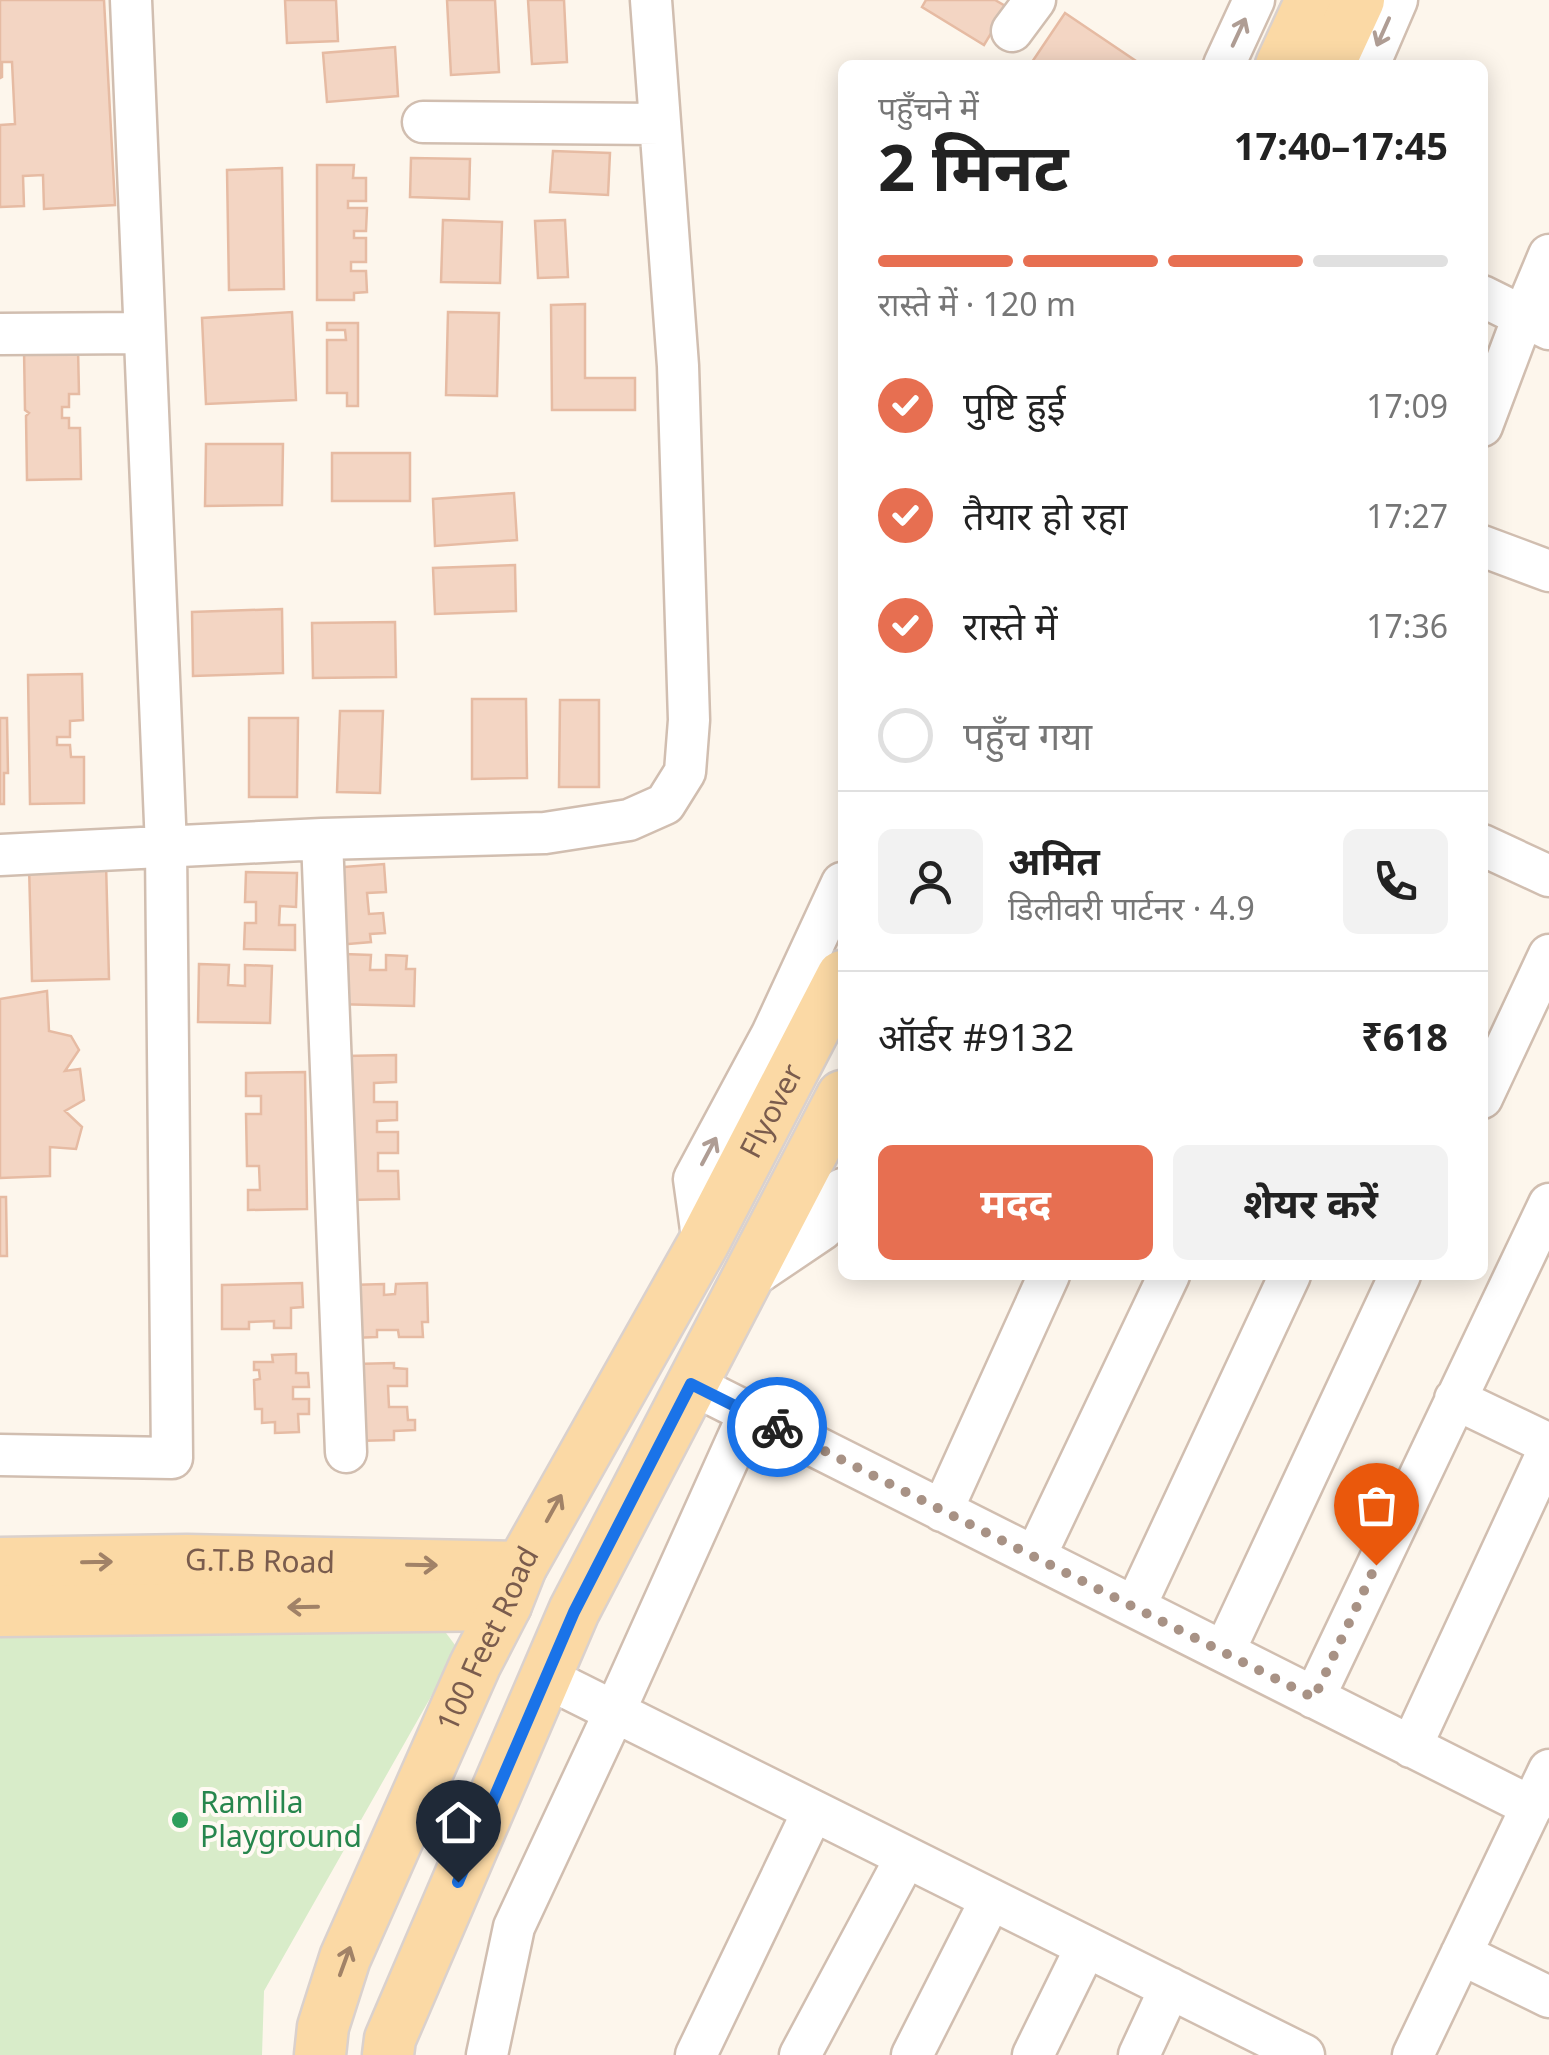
<!DOCTYPE html>
<html lang="hi">
<meta charset="utf-8">
<style>
body{margin:0;font-family:"Noto Sans","Noto Sans Devanagari",sans-serif;background:#f2f2f2;color:#222;height:100vh;display:flex;flex-direction:column;font-size:38px;white-space:nowrap}
*{box-sizing:border-box;margin:0}
p{font-size:32px;color:#767676}
.icon{flex:none;width:55px;height:55px;fill:none;stroke:currentColor;stroke-width:2;stroke-linecap:round;stroke-linejoin:round}
.map{position:relative;flex:1;overflow:hidden}
.panel{position:absolute;left:838px;top:60px;width:650px;height:1220px;display:flex;flex-direction:column;background:#fff;border-radius:15px;box-shadow:0 5px 25px #0003}
.panel>*{flex:none}
.pin{position:absolute;display:grid;place-items:center;width:85px;height:85px;color:#fff;margin:-102px -42px;border-radius:50% 50% 50% 0;rotate:-45deg;box-shadow:0 0 10px #0007}
.pin .icon{rotate:45deg}
.courier{position:absolute;display:grid;place-items:center;width:100px;height:100px;margin:-50px;border:8px solid #1a73e8;border-radius:50%;background:#fff;color:#222;box-shadow:0 2px 12px #0007}
.headline em{font-style:normal;font-weight:700}
.headline div{display:flex;flex-direction:column-reverse}
.headline{display:flex;align-items:center;justify-content:space-between;height:170px;padding:0 40px}
h1{font-size:65px;font-weight:700;line-height:75px}
.bar{display:grid;grid-template-columns:repeat(4,1fr);gap:15px 10px;align-content:center;height:120px;padding:0 40px}
.bar i{height:12px;border-radius:8px;background:#e0e0e0}
.bar .current{background:#e76f51}
.bar p{grid-column:span 4}
.line{display:flex;align-items:center;gap:25px;padding:0 40px;border-top:2px solid #e0e0e0}
.line div{flex:1}
.round{display:grid;place-items:center;flex:none;width:105px;height:105px;border-radius:15px;background:#f2f2f2}
ol{padding:0 40px;list-style:none}
li{display:flex;align-items:center;gap:30px;height:110px}
li p{margin-inline-start:auto}
li .icon{padding:10px;border-radius:50%;background:#e76f51;color:#fff;stroke-width:4}
li:last-child{color:#767676}
li i{width:55px;height:55px;border:5px solid #e0e0e0;border-radius:50%}
.button{display:flex;gap:20px;margin-top:auto;padding:20px 40px}
.button a{flex:1;height:115px;border-radius:15px;background:#e76f51;color:#fff;font-size:40px;font-weight:700;line-height:115px;text-align:center}
.button a+a{background:#f2f2f2;color:#222}
.map>svg:first-child{display:block}
.green{fill:#d8ecc9}
.building{fill:#f3d5c3;stroke:#e6bba3;stroke-width:2.5}
.lines{fill:none;stroke-linecap:round;stroke-linejoin:round}
.minor-casing{stroke:#d1beb0;stroke-width:45}
.major-casing{stroke:#dad1cd;stroke-width:55}
.minor{stroke:#fff;stroke-width:40}
.major{stroke:#fbd9a5;stroke-width:50}
.oneway{stroke:#af9d94}
.oneway2{stroke:#a18267}
.done{stroke:#a89285;stroke-width:10;stroke-dasharray:0 18}
.route{stroke:#1a73e8;stroke-width:12}
.leisure-dot{fill:#2e9e5b;stroke:#fffaf3;stroke-width:4}
.labels{text-anchor:middle;stroke-width:8;stroke-linejoin:round;paint-order:stroke}
.street-label{font-size:30px;fill:#7a5c4d;stroke:#fffaf3}
.leisure-label{font-size:30px;fill:#27864d;stroke:#fffaf3;text-anchor:start}
</style>
<div class="map">
<svg width="1549" height="2055" viewBox="0 0 1549 2055">
<rect width="100%" height="100%" fill="#fdf6ec"/>
<!-- green -->
<path class="green" d="M437,1621L458,1649L264,1991L262,2055H0V1630Z"/>
<!-- building -->
<path class="building" d="M0,0H104L115,205L44,209L43,175L23,176L24,206L0,207V125L15,124L12,62H2V77L0,78Z
M285,0H336L338,41L287,43Z
M447,0H495L499,72L451,75Z
M528,0H564L567,62L532,64Z
M926,0H995L1007,7L984,45L922,7Z
M1065,13L1142,65H1030Z
M395,47L398,96L327,102L323,53Z
M553,151L610,153L608,195L550,192Z
M411,158L470,159L469,199L410,197Z
M317,165H354L353,178H366V201H348V208H367L366,231H354V238H366V262H351V271H366L367,292L354,293V300H317Z
M282,168L284,289L229,290L227,170Z
M443,220L502,222L500,283L441,282Z
M565,220L568,277L538,278L535,221Z
M585,304V378H635V410H552L551,305Z
M292,312L296,400L206,404L202,318Z
M448,312L499,313L497,396L446,395Z
M327,323H358V406H347V393H327V340H346L345,330H327Z
M78,348L79,394H69V407H62V418H69V428H80L81,479L27,480L26,416L29,413L25,410L24,349Z
M206,444H283L282,505L205,506Z
M332,453H410V501H332Z
M514,493L517,540L435,546L433,499Z
M515,565L516,611L435,614L433,568Z
M282,609L283,673L193,676L192,612Z
M395,622L396,677L313,678L312,623Z
M82,674L83,720L70,721V737H57V745H70L71,757H84V803L30,804L28,675Z
M472,699H526L527,778L472,779Z
M560,700H599V787H559Z
M340,711H383L380,793L337,792Z
M0,718H7L8,773H4V804H0Z
M249,718H298L297,797H249Z
M106,863L109,979L32,981L29,865Z
M384,864L386,892L367,893L369,914L383,913L385,933L370,934L371,942L337,945L331,868Z
M246,872L297,873L296,907L280,906L279,925H295V950L244,949L245,923H256V902H245Z
M344,954L371,955L370,970H386V955L407,956L406,969H415L414,1006L334,1004Z
M199,964L229,965L228,985L245,986V965L272,966L270,1023L198,1022Z
M47,991L49,1031L71,1036L79,1050L65,1071L80,1069L84,1100L65,1111L82,1127L76,1149L50,1147V1176L0,1178V999Z
M396,1055V1082L374,1083V1102H397V1120L377,1121V1132H398V1153H378V1171H398L399,1199L347,1200L345,1056Z
M305,1072L307,1209L248,1210V1190H260L259,1166H247L246,1114H261V1096H246V1073Z
M0,1197H6L7,1256H0Z
M302,1283L303,1307L291,1308V1328H274V1321L249,1322V1329H222V1285Z
M427,1283L428,1322H422L423,1337H399L398,1330H377V1337L351,1338L350,1285L384,1284V1295L395,1294L396,1284Z
M296,1354V1373H308L309,1387H293V1399H309V1414H298L299,1432L275,1433V1422L262,1423V1409H255L254,1380L260,1379L259,1370H254V1362H273L272,1355Z
M394,1363V1368L407,1369V1386H388L389,1407H407L408,1420H415V1430L394,1431V1440L356,1441L355,1364Z"/>
<g class="lines">
<defs>
<path id="minor" d="M1012,31L1035,0
M1224,65L1254,0
M1369,65L1397,0
M423,122L660,124
M1482,296L1549,329
M0,334L144,333
M1482,426L1523,317L1549,255
M1482,546L1549,571
M322,839L346,1452
M1482,845L1549,876
M0,855L322,839L545,833L629,820L665,804L685,772L689,720L678,366L651,0
M1482,1098L1549,955
M703,1244L694,1179L772,1034L842,883
M746,1281L823,1229L842,1189
M691,1384L1532,1807
M1455,1399L1549,1444
M0,1455L172,1458L166,847L131,0
M942,1511L1049,1275
M1035,1557L1169,1275
M1135,1607L1290,1275
M1224,1652L1400,1275
M545,1677L1304,2055
M1314,1698L1549,1204
M1411,1747L1549,1449
M1461,1954L1549,1997
M487,2055L514,1927L614,1713L749,1413
M696,2055L813,1811
M800,2055L906,1857
M912,2055L991,1899
M1033,2055L1086,1947
M1139,2055L1170,1988
M1413,2055L1549,1770"/>
<g id="major">
<path d="M1281,65L1311,0"/>
<path d="M1329,65L1359,0"/>
<path id="s1" d="M0,1563L187,1560L521,1567"/>
<path d="M0,1611L506,1605"/>
<path id="s2" d="M320,2055L323,2027L345,1958L475,1665L506,1605L521,1567L703,1244L842,976"/>
<path d="M388,2055L390,2039L574,1611L842,1096"/>
</g>
</defs>
<!-- minor casing -->
<use href="#minor" class="minor-casing"/>
<!-- major casing -->
<use href="#major" class="major-casing"/>
<!-- minor -->
<use href="#minor" class="minor"/>
<!-- major -->
<use href="#major" class="major"/>
</g>
<!-- one-way arrows -->
<defs><path id="oneway-shaft" d="M-6 0H5M1.5-3L5.5 0L1.5 3" fill="none" stroke-width="1.6" stroke-linecap="round" stroke-linejoin="round" transform="scale(2.5)"/></defs>
<g class="oneway">
<use href="#oneway-shaft" transform="translate(1239 32) rotate(-65)"/>
<use href="#oneway-shaft" transform="translate(1383 32) rotate(114)"/>
<use href="#oneway-shaft" transform="translate(709 1151) rotate(-62)"/>
</g>
<g class="oneway2">
<use href="#oneway-shaft" transform="translate(554 1508) rotate(-61)"/>
<use href="#oneway-shaft" transform="translate(97 1562) rotate(-1)"/>
<use href="#oneway-shaft" transform="translate(422 1565) rotate(1)"/>
<use href="#oneway-shaft" transform="translate(303 1607) rotate(179)"/>
<use href="#oneway-shaft" transform="translate(345 1961) rotate(-70)"/>
</g>
<g class="lines">
<!-- done -->
<path class="done" d="M777,1427L1314,1698L1376,1565"/>
<!-- route -->
<path class="route" d="M458,1882L574,1612L691,1384L777,1427"/>
</g>
<!-- markers -->
<circle class="leisure-dot" cx="180" cy="1820" r="10"/>
<g class="labels">
<!-- street labels -->
<g class="street-label">
<text dy="10" stroke="none"><textPath href="#s2" startOffset="1050">Flyover</textPath></text>
<text dy="10" stroke="none"><textPath href="#s1" startOffset="260">G.T.B Road</textPath></text>
<text dy="10" stroke="none"><textPath href="#s2" startOffset="450">100 Feet Road</textPath></text>
</g>
<!-- leisure labels -->
<g class="leisure-label">
<text x="200" y="1813">Ramlila<tspan x="200" dy="34">Playground</tspan></text>
</g>
</g>
</svg>
<div class="pin" style="left:1376px;top:1565px;background:#ea580c"><svg class="icon" aria-label="bag" viewBox="0 0 24 24"><path d="M5 8h14l-1 12H6zM9 8a3 3 0 0 1 6 0"/></svg></div>
<div class="pin" style="left:458px;top:1882px;background:#1f2937"><svg class="icon" aria-label="home" viewBox="0 0 24 24"><path d="M3 11l9-7 9 7M6 9v11h12V9"/></svg></div>
<div class="courier" style="left:777px;top:1427px"><svg class="icon" aria-label="bike" viewBox="0 0 24 24"><circle cx="6" cy="16" r="4"/><circle cx="18" cy="16" r="4"/><path d="M6 16l4-8h5l3 8M10 8l3 8H6M13 5h3"/></svg></div>
<section class="panel">
<div class="headline"><div><h1>2 मिनट</h1><p>पहुँचने में</p></div><em>17:40–17:45</em></div>
<div class="bar"><i class="current"></i><i class="current"></i><i class="current"></i><i></i><p>रास्ते में · 120 m</p></div>
<ol>
<li><svg class="icon" aria-label="check" viewBox="0 0 24 24"><path d="M5 12l5 5 9-10"/></svg>पुष्टि हुई<p>17:09</p></li>
<li><svg class="icon" aria-label="check" viewBox="0 0 24 24"><path d="M5 12l5 5 9-10"/></svg>तैयार हो रहा<p>17:27</p></li>
<li><svg class="icon" aria-label="check" viewBox="0 0 24 24"><path d="M5 12l5 5 9-10"/></svg>रास्ते में<p>17:36</p></li>
<li><i></i>पहुँच गया</li>
</ol>
<div class="line" style="height:180px"><a class="round"><svg class="icon" aria-label="person" viewBox="0 0 24 24"><circle cx="12" cy="8" r="4"/><path d="M4 21q1-7 8-7t8 7"/></svg></a><div><b>अमित</b><p>डिलीवरी पार्टनर · 4.9</p></div><a class="round"><svg class="icon" aria-label="phone" viewBox="0 0 24 24"><path d="M5 4h4l2 5-3 2q2 4 5 5l2-3 5 2v4C11 20 4 13 5 4z"/></svg></a></div>
<div class="line" style="height:130px"><div>ऑर्डर #9132</div><b>₹618</b></div>
<div class="button"><a>मदद</a><a>शेयर करें</a></div>
</section>
</div>
